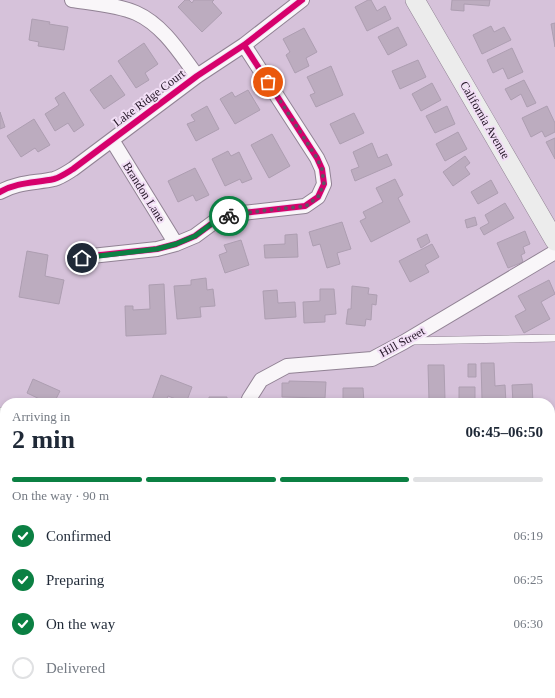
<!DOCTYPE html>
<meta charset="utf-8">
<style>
body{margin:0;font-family:Georgia,serif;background:#f6f6f7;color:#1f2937;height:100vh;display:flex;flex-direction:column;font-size:15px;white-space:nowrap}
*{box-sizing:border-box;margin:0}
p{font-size:13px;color:#747a83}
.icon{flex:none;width:22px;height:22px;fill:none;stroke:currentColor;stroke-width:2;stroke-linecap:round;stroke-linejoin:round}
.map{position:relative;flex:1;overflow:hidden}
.sheet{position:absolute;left:0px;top:398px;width:555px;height:300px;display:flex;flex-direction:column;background:#fff;border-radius:16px 16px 0 0;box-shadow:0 2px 6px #0003}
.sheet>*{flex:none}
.pin{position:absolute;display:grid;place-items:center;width:34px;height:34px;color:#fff;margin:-17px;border:2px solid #fff;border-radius:50%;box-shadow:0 1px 4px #0007}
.courier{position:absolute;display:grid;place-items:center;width:40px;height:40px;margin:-20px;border:3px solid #0b8043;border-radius:50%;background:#fff;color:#222;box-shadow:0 1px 5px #0007}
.head em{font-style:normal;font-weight:600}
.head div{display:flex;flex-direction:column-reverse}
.head{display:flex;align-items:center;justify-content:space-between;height:68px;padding:0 12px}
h1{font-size:26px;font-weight:600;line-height:30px}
.bar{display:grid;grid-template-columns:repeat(4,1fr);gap:6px 4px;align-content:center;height:48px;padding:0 12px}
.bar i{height:5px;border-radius:3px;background:#e0e1e3}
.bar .active{background:#0b8043}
.bar p{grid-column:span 4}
ol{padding:0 12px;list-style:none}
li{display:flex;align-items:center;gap:12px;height:44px}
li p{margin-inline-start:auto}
li .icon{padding:4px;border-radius:50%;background:#0b8043;color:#fff;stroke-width:4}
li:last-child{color:#747a83}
li i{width:22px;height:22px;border:2px solid #e0e1e3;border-radius:50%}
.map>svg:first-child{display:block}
.water{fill:#73b1bc}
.building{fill:#bcacbf;stroke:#ad9eb1}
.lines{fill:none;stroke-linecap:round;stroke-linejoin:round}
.lane-casing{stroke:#918294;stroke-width:8}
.street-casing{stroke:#918294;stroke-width:16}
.secondary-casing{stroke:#918294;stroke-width:20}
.lane{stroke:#f9f6f9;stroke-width:7}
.street{stroke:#f9f6f9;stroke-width:14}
.secondary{stroke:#ececec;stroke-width:19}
.cycleway-casing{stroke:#f2dff6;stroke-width:8}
.cycleway{stroke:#d6006c;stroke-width:6}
.done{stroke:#615164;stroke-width:4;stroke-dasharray:0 7.2}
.route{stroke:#0b8043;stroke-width:5}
.labels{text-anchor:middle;stroke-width:4;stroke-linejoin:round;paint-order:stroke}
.street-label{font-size:12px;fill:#221425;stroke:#f2dff6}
</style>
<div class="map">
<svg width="555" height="698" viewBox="0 0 555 698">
<rect width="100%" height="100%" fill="#d6c2da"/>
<!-- water -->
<path class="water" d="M5,499V515L0,519V500Z
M0,567L5,570V693H297L287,698H0Z
M550,676L555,680V698H308L302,693H550Z"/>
<!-- building -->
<path class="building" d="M185,0H189L192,3L194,0H214L212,2L222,13L202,32L178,7Z
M368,0H371L377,11L385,6L391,19L367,31L355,7Z
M452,0H490L489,6L464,4V11L451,10Z
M32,19L50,22L49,24L68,27L64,50L38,46L39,42L29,40Z
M555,23V47L551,24Z
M491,26L494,32L504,27L511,40L482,54L473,35Z
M398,27L407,45L388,55L378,37Z
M304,28L317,52L306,58L309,66L295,73L286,55L290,52L283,39Z
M144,43L158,64L145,73L149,80L136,88L118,61Z
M512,48L523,72L508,79L503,68L493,73L487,60Z
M418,60L426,77L400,89L392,71Z
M331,66L343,95L316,107L310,95L315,93L307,77Z
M111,75L125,95L104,109L90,90Z
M524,80L536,103L527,107L521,94L511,100L505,89Z
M432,83L441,100L421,111L412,94Z
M248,90L260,110L235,124L220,99L232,92L235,97Z
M64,92L84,125L74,132L68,123L55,131L45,114L59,105L55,98Z
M207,106L219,129L196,141L187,124L195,121L191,115Z
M447,106L455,124L435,133L426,116Z
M547,106L555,123V132L545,137L542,131L531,137L522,118Z
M0,112L5,127L0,129Z
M354,113L364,133L340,144L330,124Z
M34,119L50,145L38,152L35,148L21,157L7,136Z
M458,132L467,149L445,161L436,144Z
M272,134L290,166L269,178L251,145Z
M555,138V159L546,142Z
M372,143L378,158L387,154L392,165L355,181L351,170L359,167L353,152Z
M228,151L231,156L239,152L252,179L242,183L240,179L225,186L212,159Z
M465,156L470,163L465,167L470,174L453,186L443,172Z
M195,168L209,195L196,201L193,195L178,202L168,181Z
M395,179L403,195L398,198L410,222L371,242L360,221L366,218L363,212L383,202L376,188Z
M491,180L498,193L478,204L471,192Z
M505,203L514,218L484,235L480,228L489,223L485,215Z
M475,217L477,225L467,228L465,220Z
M342,222L351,249L337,253L340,264L327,268L320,244L313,246L309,232Z
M525,231L530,244L523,247L525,253L521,255L523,262L508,268L497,243Z
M297,234L298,257L265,258L264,245L285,244V235Z
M427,234L430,242L421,248L417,239Z
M241,240L249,265L225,273L219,255L227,252L224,245Z
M432,244L439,257L425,265L429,272L410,282L399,261Z
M27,251L48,255L45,276L64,280L59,304L19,297Z
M206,278L207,290L213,289L215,306L200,307L201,317L177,319L174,286L191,285V280Z
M549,280L555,294L541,302L550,319L524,333L515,316L526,310L518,296Z
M164,284L166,334L126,336L125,306H133V310L150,309L149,285Z
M352,286L369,288L368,294L377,295L376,305L372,304L371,320L366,319L365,326L346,324L348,309H351Z
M320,289H334L336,314L325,315V322L304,323L303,302L320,301Z
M277,290L278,303L295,302L296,317L265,319L263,291Z
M481,363H494L495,386L505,385L506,403H489V400H482Z
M468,364H476V377H468Z
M428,365H444L445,400L429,401Z
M161,375L192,387L186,403L168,396L165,403L152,400Z
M33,379L60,391L54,403H48L27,393Z
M289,381L326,382L325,398L282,397V383H289Z
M532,384L533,403H513L512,385Z
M459,387H475V402H459Z
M343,388H363L364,403H343Z
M209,397H227V403H209Z
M554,539L555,540V598L552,608H550V553Z"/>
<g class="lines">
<defs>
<path id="lane" d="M409,341L555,338"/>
<path id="street" d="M72,0C92,3 118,5 136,13C163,25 180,53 197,76
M112,140L176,244
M0,192C17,182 36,183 54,179C61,177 68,172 73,169L197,76L244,45L302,0
M82,257L157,249L176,244L195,236L214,222L234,214L305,206L318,197L324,184L322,169L317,158L244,45
M248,403L249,399L261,380L287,366L372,359L404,342L555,252"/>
<path id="secondary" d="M415,0L555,241
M0,417H5
M550,444H555"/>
</defs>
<!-- lane casing -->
<use href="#lane" class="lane-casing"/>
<!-- street casing -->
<use href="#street" class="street-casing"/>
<!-- secondary casing -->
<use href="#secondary" class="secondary-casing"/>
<!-- lane -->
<use href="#lane" class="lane"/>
<!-- street -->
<use href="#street" class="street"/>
<!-- secondary -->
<use href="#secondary" class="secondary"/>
<defs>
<path id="cycleway" d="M0,192C17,182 36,183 54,179C61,177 68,172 73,169L197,76L244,45L302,0
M82,257L157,249L176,244L195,236L214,222L234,214L305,206L318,197L324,184L322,169L317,158L244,45"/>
</defs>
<!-- cycleway casing -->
<use href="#cycleway" class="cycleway-casing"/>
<!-- cycleway -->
<use href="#cycleway" class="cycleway"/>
</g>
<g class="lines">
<!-- done -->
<path class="done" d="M229,216L234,214L306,206L318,197L324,184L322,169L317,158L268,82"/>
<!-- route -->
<path class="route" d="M82,258L157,249L176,244L195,236L214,222L229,216"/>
</g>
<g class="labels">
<!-- street labels -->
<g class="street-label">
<text transform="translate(149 98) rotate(-37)" y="4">Lake Ridge Court</text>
<text transform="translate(485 120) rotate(60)" y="4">California Avenue</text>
<text transform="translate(144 192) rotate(58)" y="4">Brandon Lane</text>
<text transform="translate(402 342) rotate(-29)" y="4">Hill Street</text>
</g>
</g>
</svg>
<div class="pin" style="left:268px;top:82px;background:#ea580c"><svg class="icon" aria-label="bag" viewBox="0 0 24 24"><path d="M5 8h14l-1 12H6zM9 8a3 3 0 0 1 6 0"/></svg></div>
<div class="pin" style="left:82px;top:258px;background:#1f2937"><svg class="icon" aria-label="home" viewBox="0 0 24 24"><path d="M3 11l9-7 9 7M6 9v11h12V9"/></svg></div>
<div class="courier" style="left:229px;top:216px"><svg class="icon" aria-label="bike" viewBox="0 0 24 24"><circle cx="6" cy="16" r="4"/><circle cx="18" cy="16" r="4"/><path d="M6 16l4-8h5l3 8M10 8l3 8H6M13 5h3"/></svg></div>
<section class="sheet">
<div class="head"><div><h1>2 min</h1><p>Arriving in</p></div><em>06:45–06:50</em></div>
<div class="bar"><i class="active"></i><i class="active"></i><i class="active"></i><i></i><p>On the way · 90 m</p></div>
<ol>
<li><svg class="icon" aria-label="check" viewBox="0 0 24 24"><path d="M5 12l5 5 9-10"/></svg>Confirmed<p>06:19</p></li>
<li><svg class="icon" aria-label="check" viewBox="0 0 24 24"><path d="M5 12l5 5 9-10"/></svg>Preparing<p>06:25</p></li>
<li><svg class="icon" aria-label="check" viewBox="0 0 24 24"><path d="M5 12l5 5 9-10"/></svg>On the way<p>06:30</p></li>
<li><i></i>Delivered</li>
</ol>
</section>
</div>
